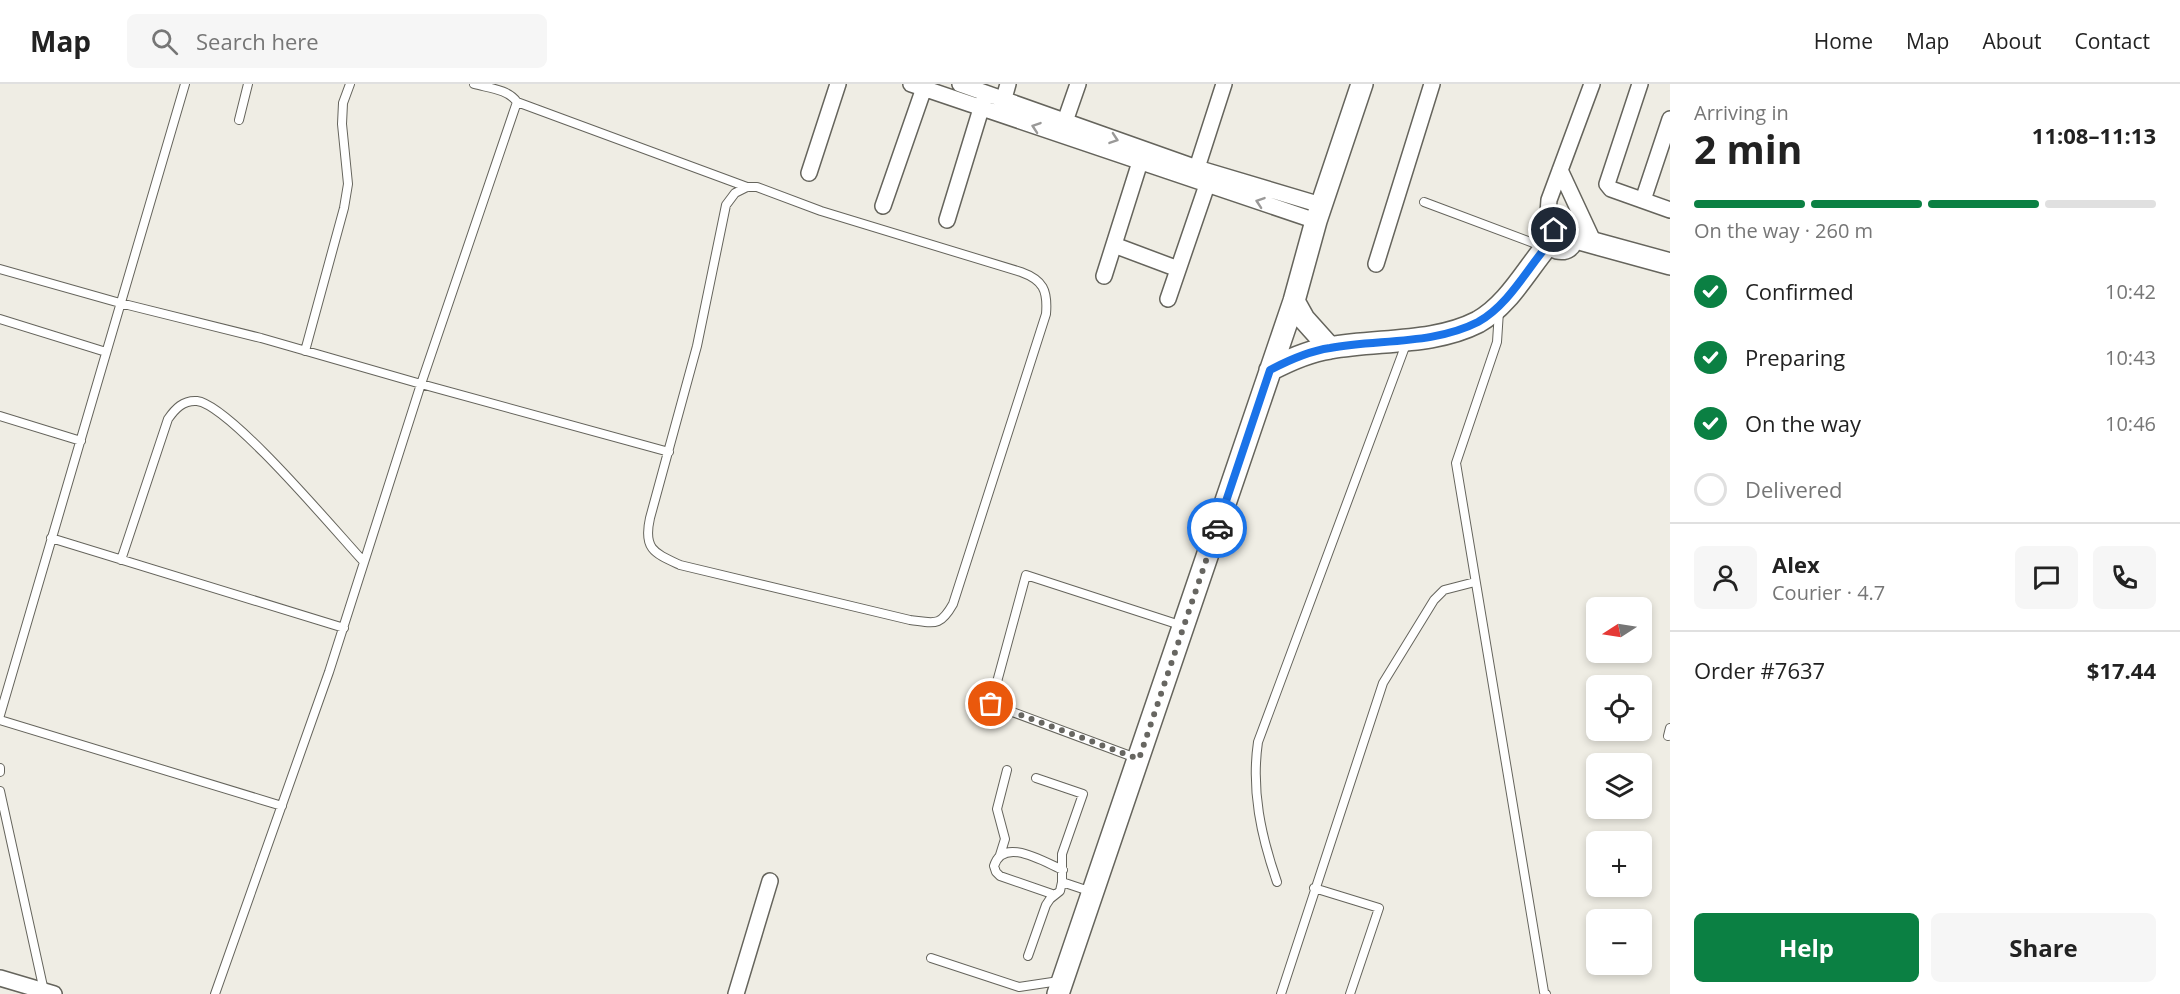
<!DOCTYPE html>
<meta charset="utf-8">
<style>
body{margin:0;font-family:"Open Sans",sans-serif;background:#f6f6f6;color:#222;height:100vh;display:flex;flex-direction:column;font-size:22px;white-space:nowrap}
*{box-sizing:border-box;margin:0}
p{font-size:20px;color:#767676}
.icon{flex:none;width:33px;height:33px;fill:none;stroke:currentColor;stroke-width:2;stroke-linecap:round;stroke-linejoin:round}
.map{position:relative;flex:1;overflow:hidden}
.details{display:flex;flex-direction:column;background:#fff;width:510px}
.details>*{flex:none}
.needle{width:39px;rotate:258deg}
.fabs{position:absolute;left:1586px;top:513px;display:grid;gap:12px}
.fabs a{display:grid;place-items:center;width:66px;height:66px;border-radius:9px;background:#fff;box-shadow:0 3px 9px #0003;font-size:30px}
.pin{position:absolute;display:grid;place-items:center;width:51px;height:51px;color:#fff;margin:-26px;border:3px solid #fff;border-radius:50%;box-shadow:0 2px 6px #0007}
.courier{position:absolute;display:grid;place-items:center;width:60px;height:60px;margin:-30px;border:4px solid #1a73e8;border-radius:50%;background:#fff;color:#222;box-shadow:0 2px 8px #0007}
.head em{font-style:normal;font-weight:700}
.head div{display:flex;flex-direction:column-reverse}
.head{display:flex;align-items:center;justify-content:space-between;height:102px;padding:0 24px}
h1{font-size:39px;font-weight:700;line-height:45px}
.bar{display:grid;grid-template-columns:repeat(4,1fr);gap:9px 6px;align-content:center;height:72px;padding:0 24px}
.bar i{height:8px;border-radius:4px;background:#e0e0e0}
.bar .on{background:#0b8043}
.bar p{grid-column:span 4}
.line{display:flex;align-items:center;gap:15px;padding:0 24px;border-top:2px solid #e0e0e0}
.line div{flex:1}
.round{display:grid;place-items:center;flex:none;width:63px;height:63px;border-radius:9px;background:#f6f6f6}
ol{padding:0 24px;list-style:none}
li{display:flex;align-items:center;gap:18px;height:66px}
li p{margin-inline-start:auto}
li .icon{padding:6px;border-radius:50%;background:#0b8043;color:#fff;stroke-width:4}
li:last-child{color:#767676}
li i{width:33px;height:33px;border:3px solid #e0e0e0;border-radius:50%}
.button{display:flex;gap:12px;margin-top:auto;padding:12px 24px}
.button a{flex:1;height:69px;border-radius:9px;background:#0b8043;color:#fff;font-size:24px;font-weight:700;line-height:69px;text-align:center}
.button a+a{background:#f6f6f6;color:#222}
header{display:flex;align-items:center;gap:36px;box-sizing:border-box;height:84px;padding:0 30px;background:#fff;border-bottom:2px solid #e0e0e0}
header strong{font-size:28px}
nav{display:flex;gap:33px;margin-inline-start:auto;font-size:21px}
.search{width:420px;height:54px;background:#f6f6f6;display:flex;align-items:center;gap:15px;box-sizing:border-box;padding:0 21px;border-radius:9px;color:#767676;font-size:22px}
main{display:flex;flex:1;min-height:0}
.map>svg:first-child{display:block}
.lines{fill:none;stroke-linecap:round;stroke-linejoin:round}
.lane-casing{stroke:#65645c;stroke-width:10}
.street-casing{stroke:#65645c;stroke-width:18}
.secondary-casing{stroke:#65645c;stroke-width:24}
.lane{stroke:#fff;stroke-width:8}
.street{stroke:#fff;stroke-width:15}
.secondary{stroke:#fff;stroke-width:21}
.oneway{stroke:#9a9998}
.done{stroke:#676661;stroke-width:6;stroke-dasharray:0 10.8}
.route{stroke:#1a73e8;stroke-width:8}
</style>
<header>
<strong>Map</strong>
<div class="search"><svg class="icon" aria-label="search" viewBox="0 0 24 24"><circle cx="10" cy="10" r="6"/><path d="M15 15l6 6"/></svg>Search here</div>
<nav><a>Home</a><a>Map</a><a>About</a><a>Contact</a></nav>
</header>
<main>
<div class="map">
<svg width="1670" height="910" viewBox="0 0 1670 910">
<rect width="100%" height="100%" fill="#efede4"/>
<g class="lines">
<defs>
<path id="lane" d="M517,18L747,103
M239,36L248,0
M747,103H757L821,127L1021,188C1043,196 1048,206 1046,230L953,520C940,543 935,539 910,536L680,481C654,469 643,465 650,434L697,262L726,121L735,109Z
M1424,118L1544,163
M0,185L120,219L261,254L421,300L669,368
M1499,227L1497,258L1456,379L1544,908L1546,910
M0,235L106,268
M305,267L344,124L348,100L342,40L343,19L350,0
M0,332L81,357
M51,454L344,544
M121,476L168,335C175,325 183,316 197,317C230,321 337,449 364,478
M0,631L185,0
M0,636L282,722
M1668,652L1670,644
M1136,674L991,620L1026,491L1183,542
M0,684V688
M0,707L44,907
M1000,771L1005,755L997,725L1007,686
M1062,798L1092,808
M1277,798C1261,752 1251,706 1258,658L1406,260
M1314,804L1379,824L1350,910
M1055,811L1000,792L996,788L994,782C1003,752 1044,778 1063,786
M1028,872L1046,821L1050,815L1060,807L1062,798V770L1083,710L1036,694
M931,874L1019,903L1059,897
M215,910L329,588L421,300L517,18C508,5 488,4 474,0
M1281,910L1383,599L1434,516L1444,506L1475,498"/>
<path id="street" d="M911,0L1316,137
M960,0L1197,84L1321,121
M1640,0L1607,100L1611,105L1670,126
M1001,25L1008,0
M1062,46L1078,0
M1560,86L1594,159
M809,89L838,0
M1194,93L1224,0
M1643,116L1670,35
M883,122L924,4
M947,136L984,15
M1558,144L1548,129L1549,116L1592,0
M1114,161L1178,185
M1376,180L1432,0
M1104,192L1140,78
M1168,215L1207,101
M0,894L54,910
M736,910L770,797"/>
<path id="secondary" d="M1572,153L1670,180
M1294,217L1304,235L1330,264
M1270,286C1289,276 1309,267 1330,264C1378,255 1433,261 1478,238C1509,221 1528,183 1551,157L1554,146L1565,144L1572,153C1572,162 1566,166 1557,164L1551,157
M1058,910L1294,217L1316,137L1362,0"/>
</defs>
<!-- lane casing -->
<use href="#lane" class="lane-casing"/>
<!-- street casing -->
<use href="#street" class="street-casing"/>
<!-- secondary casing -->
<use href="#secondary" class="secondary-casing"/>
<!-- lane -->
<use href="#lane" class="lane"/>
<!-- street -->
<use href="#street" class="street"/>
<!-- secondary -->
<use href="#secondary" class="secondary"/>
</g>
<!-- one-way arrows -->
<defs><path id="oneway-chevron" d="M-2-3.5L2.5 0L-2 3.5" fill="none" stroke-width="1.6" stroke-linecap="round" stroke-linejoin="round" transform="scale(1.5)"/></defs>
<g class="oneway">
<use href="#oneway-chevron" transform="translate(1036 43) rotate(-161)"/>
<use href="#oneway-chevron" transform="translate(1114 55) rotate(19)"/>
<use href="#oneway-chevron" transform="translate(1260 118) rotate(-161)"/>
</g>
<g class="lines">
<!-- done -->
<path class="done" d="M991,620L1139,675L1217,444"/>
<!-- route -->
<path class="route" d="M1217,444L1270,286C1289,276 1309,267 1330,264C1378,255 1433,261 1478,238C1509,221 1528,183 1551,157L1554,146"/>
</g>
</svg>
<div class="fabs">
<a><svg class="needle" viewBox="-14 -14 28 28"><path d="M0-13l5 13h-10z" fill="#e53935"/><path d="M0 13l5-13h-10z" fill="#767676"/></svg></a>
<a><svg class="icon" aria-label="locate" viewBox="0 0 24 24"><circle cx="12" cy="12" r="6"/><path d="M12 2v4M12 18v4M2 12h4M18 12h4"/></svg></a>
<a><svg class="icon" aria-label="layers" viewBox="0 0 24 24"><path d="M12 4l9 5-9 5-9-5zM3 14l9 5 9-5"/></svg></a>
<a>+</a>
<a>−</a>
</div>
<div class="pin" style="left:991px;top:620px;background:#ea580c"><svg class="icon" aria-label="bag" viewBox="0 0 24 24"><path d="M5 8h14l-1 12H6zM9 8a3 3 0 0 1 6 0"/></svg></div>
<div class="pin" style="left:1554px;top:146px;background:#1f2937"><svg class="icon" aria-label="home" viewBox="0 0 24 24"><path d="M3 11l9-7 9 7M6 9v11h12V9"/></svg></div>
<div class="courier" style="left:1217px;top:444px"><svg class="icon" aria-label="car" viewBox="0 0 24 24"><path d="M5 17H2v-5l4-1 3-4h7l3 4 3 1v5h-3M9 17h6M6 11h13"/><circle cx="7" cy="17" r="2"/><circle cx="17" cy="17" r="2"/></svg></div>
</div>
<section class="details">
<div class="head"><div><h1>2 min</h1><p>Arriving in</p></div><em>11:08–11:13</em></div>
<div class="bar"><i class="on"></i><i class="on"></i><i class="on"></i><i></i><p>On the way · 260 m</p></div>
<ol>
<li><svg class="icon" aria-label="check" viewBox="0 0 24 24"><path d="M5 12l5 5 9-10"/></svg>Confirmed<p>10:42</p></li>
<li><svg class="icon" aria-label="check" viewBox="0 0 24 24"><path d="M5 12l5 5 9-10"/></svg>Preparing<p>10:43</p></li>
<li><svg class="icon" aria-label="check" viewBox="0 0 24 24"><path d="M5 12l5 5 9-10"/></svg>On the way<p>10:46</p></li>
<li><i></i>Delivered</li>
</ol>
<div class="line" style="height:108px"><a class="round"><svg class="icon" aria-label="person" viewBox="0 0 24 24"><circle cx="12" cy="8" r="4"/><path d="M4 21q1-7 8-7t8 7"/></svg></a><div><b>Alex</b><p>Courier · 4.7</p></div><a class="round"><svg class="icon" aria-label="chat" viewBox="0 0 24 24"><path d="M4 5h16v11H9l-5 4z"/></svg></a><a class="round"><svg class="icon" aria-label="phone" viewBox="0 0 24 24"><path d="M5 4h4l2 5-3 2q2 4 5 5l2-3 5 2v4C11 20 4 13 5 4z"/></svg></a></div>
<div class="line" style="height:78px"><div>Order #7637</div><b>$17.44</b></div>
<div class="button"><a>Help</a><a>Share</a></div>
</section>
</main>
